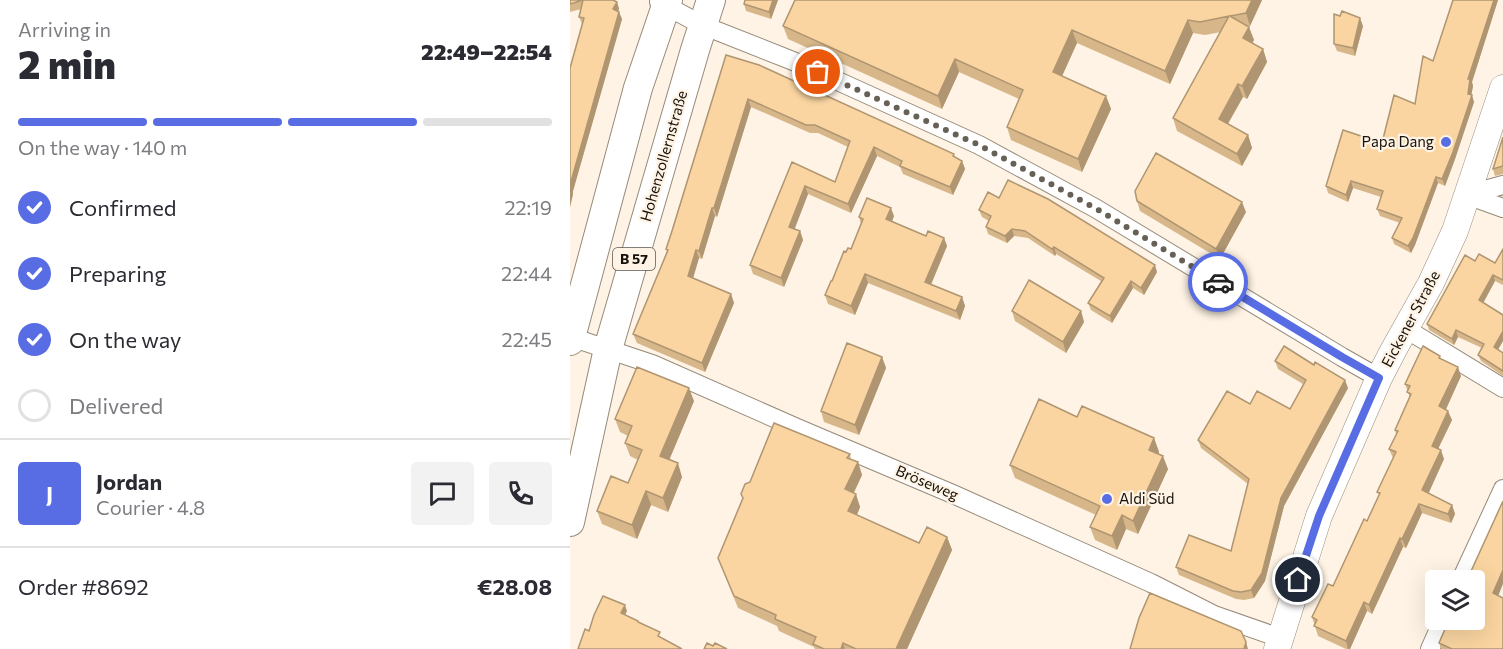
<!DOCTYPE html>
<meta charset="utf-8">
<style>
body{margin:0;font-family:Commissioner,sans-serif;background:#f2f2f3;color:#2b2b33;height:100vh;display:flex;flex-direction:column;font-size:22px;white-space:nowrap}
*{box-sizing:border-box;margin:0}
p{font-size:20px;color:#7c7c81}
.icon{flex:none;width:33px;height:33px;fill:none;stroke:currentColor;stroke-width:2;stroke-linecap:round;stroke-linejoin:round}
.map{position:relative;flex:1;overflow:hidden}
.details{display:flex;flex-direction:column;background:#fff;width:570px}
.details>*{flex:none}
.buttons{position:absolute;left:855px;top:570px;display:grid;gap:12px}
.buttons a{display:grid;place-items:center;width:60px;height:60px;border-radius:6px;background:#fff;box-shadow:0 6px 24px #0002;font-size:30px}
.pin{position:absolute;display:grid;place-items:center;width:51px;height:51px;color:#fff;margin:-26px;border:3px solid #fff;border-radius:50%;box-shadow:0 2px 6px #0007}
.courier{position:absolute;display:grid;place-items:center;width:60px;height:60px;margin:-30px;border:4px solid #586ce3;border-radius:50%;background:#fff;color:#222;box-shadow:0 2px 8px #0007}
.overview em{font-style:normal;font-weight:800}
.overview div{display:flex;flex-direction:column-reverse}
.overview{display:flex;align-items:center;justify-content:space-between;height:102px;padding:0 18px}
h1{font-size:39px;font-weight:800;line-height:45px}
.bar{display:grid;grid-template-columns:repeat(4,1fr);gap:9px 6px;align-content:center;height:72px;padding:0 18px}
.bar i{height:8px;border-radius:4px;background:#e1e1e2}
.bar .current{background:#586ce3}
.bar p{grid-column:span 4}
.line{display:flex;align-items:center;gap:15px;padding:0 18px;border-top:2px solid #e1e1e2}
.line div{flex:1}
.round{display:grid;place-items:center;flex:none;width:63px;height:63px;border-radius:6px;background:#f2f2f3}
ol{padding:0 18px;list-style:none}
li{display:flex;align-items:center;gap:18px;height:66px}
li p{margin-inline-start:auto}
li .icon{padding:6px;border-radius:50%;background:#586ce3;color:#fff;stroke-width:4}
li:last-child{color:#7c7c81}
li i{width:33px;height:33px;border:3px solid #e1e1e2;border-radius:50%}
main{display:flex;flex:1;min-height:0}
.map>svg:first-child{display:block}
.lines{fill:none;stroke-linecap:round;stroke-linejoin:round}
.street-casing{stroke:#968a79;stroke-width:20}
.secondary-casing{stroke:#968a79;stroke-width:27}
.primary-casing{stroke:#968a79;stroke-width:30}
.street{stroke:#fff;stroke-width:18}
.secondary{stroke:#fff;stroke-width:26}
.primary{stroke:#fff;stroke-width:28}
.wall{fill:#d7b78a}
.shaded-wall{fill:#af9571}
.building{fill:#fad5a1;stroke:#af9571;stroke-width:1.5}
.done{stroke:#676057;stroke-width:6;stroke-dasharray:0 10.8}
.route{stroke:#586ce3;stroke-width:8}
.poi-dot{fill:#586ce3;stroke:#fef3e4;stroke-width:2}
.labels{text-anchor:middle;stroke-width:4.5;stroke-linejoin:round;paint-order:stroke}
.shield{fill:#fef3e4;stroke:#5b554c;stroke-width:1.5}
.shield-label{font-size:14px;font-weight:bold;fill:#15110b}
.poi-label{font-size:15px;fill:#15110b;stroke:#fef3e4;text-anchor:end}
.street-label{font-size:15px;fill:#15110b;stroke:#fef3e4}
</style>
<main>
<section class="details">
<div class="overview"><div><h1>2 min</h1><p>Arriving in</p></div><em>22:49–22:54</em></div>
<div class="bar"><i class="current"></i><i class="current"></i><i class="current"></i><i></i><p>On the way · 140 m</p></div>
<ol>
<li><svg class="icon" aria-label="check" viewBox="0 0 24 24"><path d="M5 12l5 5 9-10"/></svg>Confirmed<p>22:19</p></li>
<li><svg class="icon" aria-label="check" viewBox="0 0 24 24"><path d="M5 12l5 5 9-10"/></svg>Preparing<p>22:44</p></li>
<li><svg class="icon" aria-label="check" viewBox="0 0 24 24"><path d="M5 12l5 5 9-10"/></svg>On the way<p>22:45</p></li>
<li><i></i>Delivered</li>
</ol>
<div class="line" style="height:108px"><b class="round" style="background:#586ce3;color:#fff">J</b><div><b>Jordan</b><p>Courier · 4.8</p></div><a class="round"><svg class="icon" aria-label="chat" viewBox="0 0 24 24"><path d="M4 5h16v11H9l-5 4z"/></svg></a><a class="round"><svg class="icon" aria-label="phone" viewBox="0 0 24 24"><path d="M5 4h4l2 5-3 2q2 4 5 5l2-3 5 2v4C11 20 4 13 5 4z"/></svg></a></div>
<div class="line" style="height:78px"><div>Order #8692</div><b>€28.08</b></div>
</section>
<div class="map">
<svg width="933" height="649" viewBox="0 0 933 649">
<rect width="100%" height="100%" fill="#fef3e4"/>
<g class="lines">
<defs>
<path id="street" d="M89,2L132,25L228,63L409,145L525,208L772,357L809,378
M897,195L933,208
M897,195L933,185
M836,329L933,388
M1,337L82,364L227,428L385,495L581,583L644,615L710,638
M891,580L933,489
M860,649L873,620"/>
<path id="secondary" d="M707,649L749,516L809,378L824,349L861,283L885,231L933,88"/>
<path id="primary" d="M0,341L68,88L98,0
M0,522L38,349L125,50L141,0"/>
</defs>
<!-- street casing -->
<use href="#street" class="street-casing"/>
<!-- secondary casing -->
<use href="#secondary" class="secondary-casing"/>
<!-- primary casing -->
<use href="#primary" class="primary-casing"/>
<!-- street -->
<use href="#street" class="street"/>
<!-- secondary -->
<use href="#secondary" class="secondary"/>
<!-- primary -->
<use href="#primary" class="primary"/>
</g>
<!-- wall -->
<path class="wall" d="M0,0L47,2L49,9L48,11L52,19L3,191V194L0,207L12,24L9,17L11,9L0,12Z
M175,0H208L201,19L176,11L174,4Z
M692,0L680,26H678L684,40L682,43L693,49L697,62L677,99L673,97L658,124L678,135L682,148L672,166L607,131L603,118L651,32L635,35L623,33L600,84L507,43L492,76L536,96L541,109L512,172L441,140L437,127L449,99L389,72L372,109L218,39L213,26Z
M883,0H928L902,82L903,86L901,95L904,102L885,159L875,186L868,183L845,245L841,253L824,244L822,238L830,223L810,216L807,209L811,197L783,188L778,202L758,193L756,186L812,143L845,104L863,61Z
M793,26L785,56L767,51L764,44Z
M156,55L384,154L385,157L392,161L395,169L383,195L333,174L330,167L307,156L281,213L238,194L224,229L230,231L233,240L214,287L183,274L180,265L222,162L265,182L278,147L248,133H240L181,107L147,217L145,216L132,259L129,258L123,278L161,294L164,303L135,372L67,343L63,334L97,252L96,249Z
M933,137V174L925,176L923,169Z
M567,201L676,212L650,259L570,211Z
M409,210L587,272L574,295L563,288L542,323L521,310L518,303L531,281L486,254L485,256L458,238L444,236L437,243L418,234L416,227L419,221L412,217Z
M324,216L322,222L356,236L374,238L377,246L361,285L392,297L395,306L390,320L298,283L285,315L258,304L255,295L276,252L281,249L291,224L289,217Z
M933,249V285L925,281L913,303L933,315V341L928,349L933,353V376L911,361L908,355L912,348L888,337L884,345L859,330L857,324L905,261L925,263Z
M442,311H511L514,322L496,353L445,321Z
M870,356L871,359L891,376L875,409L882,420L868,449L874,459L858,493L882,505L885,514L881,523L852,513L836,548L833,547L802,614L797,611L780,649H776L748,636L742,617L763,586L797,521L809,495L807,492L823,458L819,449L826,434L825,430L840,398L835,384Z
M312,357L316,368L289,435L254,422L251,411Z
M705,361L778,388L714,506L695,581L684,598L674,600L666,599L609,575L606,567L661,551L678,484L631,448L628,440L680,404L720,409L733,384L708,369Z
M124,401L99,460L112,477L98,512L81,505L67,539L32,524L27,511L58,483L68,460L60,456L55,443L58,436L50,432L45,419Z
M507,417L584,438L589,452L588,454L598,469L568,534L556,529L547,550L525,540L520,527L526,515L445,478L440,465Z
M280,454L281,460L288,462L292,475L284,493L290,507L287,515L349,543L377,537L382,550L337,649H245L244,647L209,631L207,626L168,608L148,558Z
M928,595L933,649H871L869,643Z"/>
<!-- shaded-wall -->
<path class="shaded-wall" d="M203,0H208L201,19L199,12Z
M682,0H692L680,26L676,13Z
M924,0H928L902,82L903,86L901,97L902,95L904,102L885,159L875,186L872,179L898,94V79Z
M47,2L49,9L46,17L43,9Z
M49,12L52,19L3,191V194L0,207V185Z
M790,18L793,26L785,56L783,48Z
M618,20L623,33L600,84L595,71Z
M679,27L684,40L678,51L673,38Z
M502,30L507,43L488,85L483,72Z
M693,49L697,62L677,99L672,86Z
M385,59L389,72L372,109L368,96Z
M668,84L673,97L653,132L649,119Z
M536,96L541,109L512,172L508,159Z
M178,99L181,107L147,217L144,208Z
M678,135L682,148L672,166L667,154Z
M304,147L307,156L281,213L278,204Z
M392,161L395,169L383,195L380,187Z
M866,177L868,183L845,245L841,253L838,246Z
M781,181L783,188L778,202L776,195Z
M235,186L238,194L222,236L219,227Z
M672,202L676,212L650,259L646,249Z
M142,208L145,216L132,259L129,251Z
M321,208L324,216L319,228L316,219Z
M442,229L444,236L437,243L435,236Z
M230,231L233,240L214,287L211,278Z
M374,238L377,246L358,291L355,282Z
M484,247L486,254L485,256L482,249Z
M126,250L129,258L121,285L118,276Z
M585,265L587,272L574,295L571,288Z
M295,274L298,283L285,315L281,306Z
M923,275L925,281L911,307L909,300Z
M561,281L563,288L542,323L540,316Z
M161,294L164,303L135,372L132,363Z
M392,297L395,306L390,320L386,311Z
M511,311L514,322L496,353L493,342Z
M886,330L888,337L884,345L882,339Z
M933,331V341L926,353L924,347Z
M312,357L316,368L289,435L285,425Z
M888,367L891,376L873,416L869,406Z
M775,380L778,388L714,506L695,581L684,598L681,590L711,498Z
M119,388L124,401L95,470L90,456Z
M878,411L882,420L865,455L862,446Z
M584,438L589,452L584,463L579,450Z
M871,450L874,459L856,499L852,490Z
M593,456L598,469L568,534L563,521Z
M288,462L292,475L279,502L275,489Z
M108,463L112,477L98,512L93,498Z
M76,491L81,505L67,539L62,525Z
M286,494L290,507L283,524L278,511Z
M849,504L852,513L836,548L832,539Z
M882,505L885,514L881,523L878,514Z
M552,515L556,529L547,550L542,536Z
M377,537L382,550L337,649H326Z
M830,538L833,547L802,614L799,605Z
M933,570V584L926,601L923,593Z
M794,602L797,611L780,649H778L776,641Z
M55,605L57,611L53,619L51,613Z
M676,642L678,649H674Z
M273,643L275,649H271Z"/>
<!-- building -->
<path class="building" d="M0,0H43L47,2L43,9L49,12L0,185V68L14,18L9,17L13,0L0,4Z
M175,0H203L199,12L174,4Z
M225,0H682L676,13L660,16L679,27L673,38L693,49L672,86L668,84L649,119L678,135L667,154L603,118L659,16L630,22L618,20L595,71L502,30L483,72L536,96L508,159L437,127L453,90L385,59L368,96L213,26Z
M883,0H924L898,79H900L898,94L902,95L883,152L872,179L866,177L843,238L838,246L822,238L832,218L807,209L813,191L781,181L776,195L756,186L773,130L812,143L824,95L845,104L853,56L863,61Z
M772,11L790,18L783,48L764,44V14L770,16Z
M156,55L189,65L384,154L383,156L392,161L380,187L330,166L332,161L304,147L278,204L235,186L219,227L230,231L211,278L180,265L222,162L265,182L280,141L245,125H236L178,99L144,208H142L129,251L126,250L118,276L161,294L132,363L63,334L98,250L96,249L102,231Z
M933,137V166L923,169Z
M586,153L672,202L646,249L567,201L565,191Z
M438,180L478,199L585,265L571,288L561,281L540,316L518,303L534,278L484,247L482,249L455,231L442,229L435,236L416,227L421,216L409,210L418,192L429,198Z
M297,198L321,208L316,219L356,236L358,231L374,238L355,282L392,297L386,311L295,274L281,306L255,295L261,281H262L274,251L276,252L278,248L281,249L293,219L289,217Z
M933,249V280L923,275L909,300L933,315V331L924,347L933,353V371L908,355L914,344L886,330L882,339L857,324L895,255L905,261L909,254L925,263Z
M459,280L511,311L493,342L442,311Z
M277,343L312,357L285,425L251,411Z
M714,346L744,365L745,362L775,380L711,498L692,573L681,590L671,592L663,591L606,567L619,535L661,551L679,479L628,440L657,391L680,404L687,391L720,409L736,380L705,361Z
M853,346L870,356L869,358L888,367L869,406L878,411L862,446L871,450L852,490L882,505L878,514L849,504L832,539L830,538L799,605L794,602L776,641L744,626L747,620L742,617L758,584L763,586L794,519L797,521L810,493L807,492L826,452L819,449L828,431L825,430L841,394L837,392L840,386L835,384Z
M67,367L119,388L90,456L108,463L93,498L76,491L62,525L27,511L41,476L58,483L72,450L55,443L62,426L45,419Z
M469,399L507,417L512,406L584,438L579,450L593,456L563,521L552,515L542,536L520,527L530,506L440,465Z
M204,423L280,454L277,458L288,462L275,489L286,494L278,511L349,543L357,527L377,537L326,649H286L273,643L271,649H254L243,644L246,637L205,619L206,615L164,596L148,558L173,498L171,494L175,484L180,482Z
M933,501V570L923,593L933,598V649H882L869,643L879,620H904V580H897Z
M580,593L671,631L676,642L674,649H560L569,618Z
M33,596L55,605L51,613L68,621V622L90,632L88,636L112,649H8L15,629L19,631L24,615Z
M137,643L143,646L145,643L157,649H134Z"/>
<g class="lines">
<!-- done -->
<path class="done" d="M248,72L409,145L525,208L648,282"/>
<!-- route -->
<path class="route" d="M648,282L772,357L809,378L749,516L728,580"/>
</g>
<!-- markers -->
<g class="poi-dot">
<circle cx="876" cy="142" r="6"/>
<circle cx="537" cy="499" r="6"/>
</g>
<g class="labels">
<!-- shield labels -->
<rect class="shield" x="43" y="248" width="42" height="22" rx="4.5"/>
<g class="shield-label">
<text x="64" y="264">B 57</text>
</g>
<!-- poi labels -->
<g class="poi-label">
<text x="864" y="147">Papa Dang</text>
<text x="549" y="504" text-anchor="start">Aldi Süd</text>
</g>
<!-- street labels -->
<g class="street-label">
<text transform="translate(94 156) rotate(-74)" y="5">Hohenzollernstraße</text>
<text transform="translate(841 319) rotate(-62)" y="5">Eickener Straße</text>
<text transform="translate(357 483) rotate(23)" y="5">Bröseweg</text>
</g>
</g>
</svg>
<div class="buttons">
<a><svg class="icon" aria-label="layers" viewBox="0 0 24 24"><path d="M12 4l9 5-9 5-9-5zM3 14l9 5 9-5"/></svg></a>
</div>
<div class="pin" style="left:248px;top:72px;background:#ea580c"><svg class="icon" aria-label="bag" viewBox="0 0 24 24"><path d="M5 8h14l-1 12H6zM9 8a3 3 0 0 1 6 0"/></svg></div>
<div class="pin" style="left:728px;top:580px;background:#1f2937"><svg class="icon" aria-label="home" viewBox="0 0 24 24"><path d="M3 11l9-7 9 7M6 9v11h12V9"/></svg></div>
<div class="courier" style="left:648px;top:282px"><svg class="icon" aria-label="car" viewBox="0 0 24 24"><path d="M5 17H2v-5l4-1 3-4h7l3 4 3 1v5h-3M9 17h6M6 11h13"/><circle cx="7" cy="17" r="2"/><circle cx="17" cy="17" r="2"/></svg></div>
</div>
</main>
